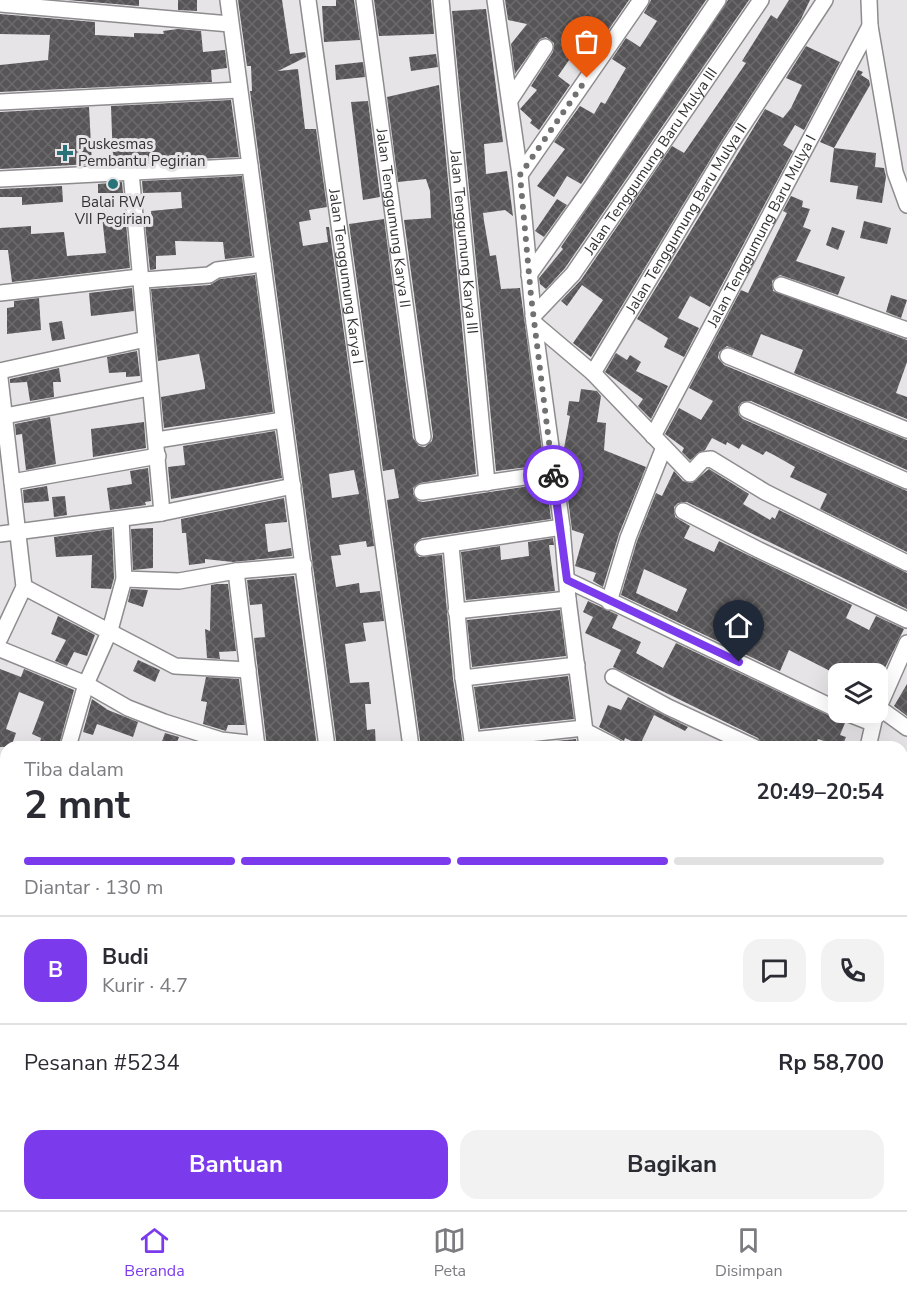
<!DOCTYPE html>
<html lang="id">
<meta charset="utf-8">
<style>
body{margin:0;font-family:"Nunito Sans",sans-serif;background:#f2f2f3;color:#2b2b33;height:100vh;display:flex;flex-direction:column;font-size:22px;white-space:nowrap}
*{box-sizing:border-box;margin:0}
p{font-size:20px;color:#7c7c81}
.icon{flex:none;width:33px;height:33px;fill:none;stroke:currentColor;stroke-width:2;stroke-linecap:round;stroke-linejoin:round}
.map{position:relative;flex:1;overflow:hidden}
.sheet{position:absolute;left:0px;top:741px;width:908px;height:470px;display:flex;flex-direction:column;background:#fff;border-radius:18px 18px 0 0;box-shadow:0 6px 24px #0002}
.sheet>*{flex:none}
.tools{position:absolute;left:828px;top:663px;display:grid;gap:12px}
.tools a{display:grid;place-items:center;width:60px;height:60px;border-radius:12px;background:#fff;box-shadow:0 6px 24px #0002;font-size:30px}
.pin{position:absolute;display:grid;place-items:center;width:51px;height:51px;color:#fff;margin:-62px -26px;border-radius:50% 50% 50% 0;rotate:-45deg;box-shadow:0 0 6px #0007}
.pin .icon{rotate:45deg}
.courier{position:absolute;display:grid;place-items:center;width:60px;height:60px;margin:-30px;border:4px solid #7c3aed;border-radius:50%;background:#fff;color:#222;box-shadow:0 2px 8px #0007}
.headline em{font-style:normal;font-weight:700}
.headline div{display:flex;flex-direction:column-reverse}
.headline{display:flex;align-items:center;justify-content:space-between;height:102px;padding:0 24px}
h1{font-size:39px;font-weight:700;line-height:45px}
.bar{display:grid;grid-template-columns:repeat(4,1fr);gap:9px 6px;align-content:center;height:72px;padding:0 24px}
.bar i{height:8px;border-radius:4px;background:#e1e1e2}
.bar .selected{background:#7c3aed}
.bar p{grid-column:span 4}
.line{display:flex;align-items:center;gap:15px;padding:0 24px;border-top:2px solid #e1e1e2}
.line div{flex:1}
.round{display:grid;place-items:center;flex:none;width:63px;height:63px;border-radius:18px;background:#f2f2f3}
.cta{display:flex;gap:12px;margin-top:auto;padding:12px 24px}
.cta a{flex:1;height:69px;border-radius:18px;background:#7c3aed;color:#fff;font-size:24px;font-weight:700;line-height:69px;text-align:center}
.cta a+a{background:#f2f2f3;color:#2b2b33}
.tab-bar{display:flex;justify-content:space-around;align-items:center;height:84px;border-top:2px solid #e1e1e2;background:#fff;font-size:16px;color:#7c7c81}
.tab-bar a{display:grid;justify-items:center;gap:3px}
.tab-bar .selected{color:#7c3aed}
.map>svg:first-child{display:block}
.building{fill:url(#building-cross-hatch);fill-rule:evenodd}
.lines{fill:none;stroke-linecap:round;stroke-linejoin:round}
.minor-casing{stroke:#8e8c8e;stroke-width:18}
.minor{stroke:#fff;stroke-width:15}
.rail{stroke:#929192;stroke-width:4.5;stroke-dasharray:8 8;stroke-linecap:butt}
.done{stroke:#727172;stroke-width:6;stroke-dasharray:0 10.8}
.route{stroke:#7c3aed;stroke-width:8}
.poi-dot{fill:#287278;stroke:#e6e4e6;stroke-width:2}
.labels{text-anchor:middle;stroke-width:6;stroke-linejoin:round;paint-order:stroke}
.poi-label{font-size:15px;fill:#343334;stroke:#e6e4e6;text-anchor:start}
.street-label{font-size:15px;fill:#343334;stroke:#e6e4e6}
</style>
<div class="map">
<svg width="907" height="1210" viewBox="0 0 907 1210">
<defs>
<pattern id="building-cross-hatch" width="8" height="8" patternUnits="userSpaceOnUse" patternTransform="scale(1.5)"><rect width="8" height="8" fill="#575557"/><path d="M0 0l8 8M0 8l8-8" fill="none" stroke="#6c6b6c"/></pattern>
</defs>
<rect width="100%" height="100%" fill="#e6e4e6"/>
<!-- building -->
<path class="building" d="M67,0H139V6Z
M178,0H197V11L178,10Z
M238,0H282L290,54L305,52L306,57L278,71L298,69L305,129H316L327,207L309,210L311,220L299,222L303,246L328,242L326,227H329L374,546L367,547L366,541L339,545L341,555L331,556L336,587L359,583L360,593L380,591L384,621L363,623L366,641L345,644L350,683L369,682L371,704H365L367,730L375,729L376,747H337L250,91H252L251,66H247ZM354,470L359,494L332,498L329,474Z
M336,0H354L360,40L324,42L322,6H336Z
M374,0H431L434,34L379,36Z
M505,0H629L589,58L576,50L558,76L570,85L539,130L530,123L532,120L520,109L537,90L531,86L553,52L554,43L546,37L540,39L515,74L511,44L527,24L508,20Z
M651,0H706L581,184L567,176L554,197L537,186L565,149L554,142L580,106L594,114L601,102L605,104L626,68L612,59L626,38L640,47L657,21L644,13Z
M728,0H749L565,268L546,289L540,284L539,278L563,249L561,247Z
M789,0H810L801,19L722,140L591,357L573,343L603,300L582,285L567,306L561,301L581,280L672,146L684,153L746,63L742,61L771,15L777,19Z
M486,9L503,142L484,144L486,174L507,171L513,216L505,210L483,213L484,221L490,256L496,255L501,289L520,288L544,465L496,471L452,11Z
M0,14L95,22V35L134,37V33L164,34L163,31L178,29L201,31L203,52L225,50L227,68L211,70L212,82L0,92V65L48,60L50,35L0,34Z
M806,46L840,62L804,130L795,125L783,145L793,151L710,307L690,296L678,318L699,328L684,357L664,347L668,338L637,319L765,109L783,118L791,108L802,85L786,78Z
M436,54L438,67L411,71L409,57Z
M363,62L365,77L336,80L335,65Z
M858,70L863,72L861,75L869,80L870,85L834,148L876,153L875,167L884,168L886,177L882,203L856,199L858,186L830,182L834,148L820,142Z
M439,85L476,474L420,483L413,488V494L418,501L423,502L543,484L545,496H548L551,519L422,538L414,544V550L419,557L442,555L453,679L463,745L421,747L387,500L399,498L394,469L383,471L349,224L384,219L413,438L419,446L425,447L432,441L433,436L404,220L431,218L430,191L426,179L398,182L387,97Z
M231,100L239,157L113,163L111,106Z
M368,101L380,197L363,200L351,102Z
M89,107L92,164L0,169V112Z
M242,176L252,256L225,259L223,242L175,241L176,255L156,256V269L150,270L145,223H152L151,211L182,208L181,192L143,193L142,181Z
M122,182L123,193H98V184Z
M62,186L63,202L22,205V197H0V189Z
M791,196L803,201L802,207L810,209L803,227L811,230L796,261L845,277L838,295L780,275L772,281L773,291L907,340V362L896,393L907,397V419L794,373L803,350L761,334L752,356L727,346L719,352L718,358L724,365L907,440V470L751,401L742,402L738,407L739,415L743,419L907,491V552L820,509L827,494L790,477L795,467L774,455L766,451L763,455L742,444L739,449L727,442L726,445L712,438L705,450L690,460L682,452L684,448L665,434L679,408L701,420L713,401L689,388L741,290L748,293L787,213L783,211Z
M557,199L567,205L544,237L535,231Z
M122,214L123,223H126L130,268L12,282L8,250H0V228L31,226V234L64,232L67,256L106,253L102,216Z
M864,221L891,228L887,244L860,238Z
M832,227L845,231L838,250L826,245Z
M255,275L273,412L164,428L161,397L205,389V385L199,354L158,361L151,289L210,285L220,279Z
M132,288L134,311L91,316L89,293Z
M891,295L907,300L901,318L886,312Z
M39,298L41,330L7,334V308L14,307V301Z
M62,321L65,339L52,341L49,323Z
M137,351L140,376L126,377V372L109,373L107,357Z
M616,353L627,360L630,355L641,362L636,371L668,386L651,419L638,406L643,399L605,372Z
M59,368L61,382H53L54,397L30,401L27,382L10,383V379Z
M581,389L597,391L601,396L597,422L606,423L604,450L646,467L619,534L603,587L593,581L596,573L575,566L584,534L572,530L566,484L568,471H564L562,459L570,416L567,415L569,401L579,402Z
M50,417L56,464L26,470L22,434L16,435L15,424Z
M144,422L146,448L93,457L91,429Z
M275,431L282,478L171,499L168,467L185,465L183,446Z
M148,468L151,501L145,502L146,505L110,510L107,488L132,484L130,471Z
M709,469L749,494L743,504L770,520L772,517L775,519L779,510L907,573V609L687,502L678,503L674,507L675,517L690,526L684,538L714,552L719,541L852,605L846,618L869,630L876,616L904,629L882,674H836L789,650L780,671L621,595L637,541L656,493L662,496L674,471L683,481L692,483ZM644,569L687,589L677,612L636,593Z
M47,486L49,501L24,503L23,490Z
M65,496L67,515L54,517L52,497Z
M284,498L287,522L265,524L268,552L291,548L292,556L233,562L205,559V563L189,565L186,533H182L181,519Z
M153,528V568L133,570L131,529Z
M112,529L114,578L111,589L91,588L92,555L56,557L54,537Z
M553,538L554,545H549L555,591L466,600L461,552L500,546L501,560L529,556L528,542Z
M294,576L317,747H267L254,638L265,637L262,604L250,605L247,580Z
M217,584H228L236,651L219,652L220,659L207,658L205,629L210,631L211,585Z
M131,589L148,590L143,607L128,602Z
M588,601L618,615L612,628L641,642L636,653L663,668L676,643L845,723L840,735L846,737L842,747L818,739L814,747H764L758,738L613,667L621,650L585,633L593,617L583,612Z
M560,610L566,656L472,667L467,620Z
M58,616L95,635L87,656L74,652L67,666L55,661L66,640L51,634Z
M138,660L160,670L155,682L133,671Z
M0,669L21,677L24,669L74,690L59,745L53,743L51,747H39L41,738L32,734L44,702L19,692L6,729L16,733L11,747H0Z
M568,676L574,719L480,729L474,687Z
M206,677L239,679L245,725H228L226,731L203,724L207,702L201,701Z
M907,684V716L894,706Z
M628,697L688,727L685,731L654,715L640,745L625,738L624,741L599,727L608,705L621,710Z
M92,699L108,710L138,722L133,737L97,724L93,735L83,732Z
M165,733L179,737L175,747H160Z
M576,739L577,747H498Z"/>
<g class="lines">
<defs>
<g id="minor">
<path d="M228,0L327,747"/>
<path id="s1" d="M308,0L411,747"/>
<path id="s2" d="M364,0L423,437"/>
<path id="s3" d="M441,0L487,483"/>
<path d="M495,0L520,175L534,323L562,527L568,599L587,747"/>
<path d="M869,0L870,26L895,172L907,205"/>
<path d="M0,4L230,24"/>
<path d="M510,100L545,47"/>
<path d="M0,102L239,90"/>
<path d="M131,172L162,513"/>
<path d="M520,175L641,0"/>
<path d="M0,179L250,166"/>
<path d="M529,275L590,189L718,0"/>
<path d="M781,285L907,330"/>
<path d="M0,293L140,277L144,280L209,275L217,270L263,264"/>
<path id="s4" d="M533,316L573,274L761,0"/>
<path id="s5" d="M534,323L593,373L730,145L825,0"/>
<path d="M728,356L907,430"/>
<path d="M0,371L146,339"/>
<path d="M593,373L690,474L703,460L711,459L765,492L907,563"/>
<path d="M0,378L24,587L0,638"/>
<path d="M747,410L907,481"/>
<path d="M5,416L150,388"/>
<path id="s6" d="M653,436L870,26"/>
<path d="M157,440L283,420"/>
<path d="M12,482L158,456"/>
<path d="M422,492L553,473"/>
<path d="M683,511L759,550L907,620"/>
<path d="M0,534L162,513L293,486"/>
<path d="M451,546L463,678L473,747"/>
<path d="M423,548L562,527"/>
<path d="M236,571L257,747"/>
<path d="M124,579L179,581L236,571L304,565"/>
<path d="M567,580L838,710"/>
<path d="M24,587L175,666L248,670"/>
<path d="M609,602L628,538L664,447"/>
<path d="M456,611L568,599"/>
<path d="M0,649L86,684L128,708L164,722L221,740L257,744"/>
<path d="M613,677L668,707L754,747"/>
<path d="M463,678L577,665"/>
<path d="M878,707L907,728"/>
<path d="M878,709L907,643"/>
<path d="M844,712L872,723"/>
<path d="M585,731L616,747"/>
<path d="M472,740L584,728"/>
<path d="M68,747L86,684L110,630L124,579L121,519"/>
<path d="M868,747L876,712"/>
<path d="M0,772L6,773"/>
<path d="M0,839L6,837"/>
<path d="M902,916L907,904"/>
<path d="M0,934L6,930"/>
<path d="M902,957L907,959"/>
<path d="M902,999L907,1001"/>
<path d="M0,1019L6,1015"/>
<path d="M0,1056L6,1065"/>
<path d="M902,1154L907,1156"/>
<path d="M99,1204L102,1210"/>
<path d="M187,1204L189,1210"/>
<path d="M252,1204L253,1210"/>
<path d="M313,1204L314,1210"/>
<path d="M487,1204L488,1210"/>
<path d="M629,1204V1210"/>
<path d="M727,1204V1210"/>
<path d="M791,1204V1210"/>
<path d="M887,1204L906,1210"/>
</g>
</defs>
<!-- minor casing -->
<use href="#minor" class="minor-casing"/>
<!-- minor -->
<use href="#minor" class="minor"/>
<!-- rail -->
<path class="rail" d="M0,781L6,782
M374,1204L375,1210"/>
</g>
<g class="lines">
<!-- done -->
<path class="done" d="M553,475L531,296L520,175L587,78"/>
<!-- route -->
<path class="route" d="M553,475L567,580L739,662"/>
</g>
<!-- markers -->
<g class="poi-dot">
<path d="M62 144h6v6h6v6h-6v6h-6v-6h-6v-6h6z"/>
<circle cx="113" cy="184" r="6"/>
</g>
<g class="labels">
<!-- poi labels -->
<g class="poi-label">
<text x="78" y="149">Puskesmas<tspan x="78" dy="17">Pembantu Pegirian</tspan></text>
<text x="113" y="207" text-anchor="middle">Balai RW<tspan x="113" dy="17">VII Pegirian</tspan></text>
</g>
<!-- street labels -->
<g class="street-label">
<text dy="5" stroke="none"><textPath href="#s4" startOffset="195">Jalan Tenggumung Baru Mulya III</textPath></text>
<text dy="5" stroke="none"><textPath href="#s2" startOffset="220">Jalan Tenggumung Karya II</textPath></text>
<text dy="5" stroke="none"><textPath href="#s5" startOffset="258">Jalan Tenggumung Baru Mulya II</textPath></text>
<text dy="5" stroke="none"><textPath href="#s6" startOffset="232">Jalan Tenggumung Baru Mulya I</textPath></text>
<text dy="5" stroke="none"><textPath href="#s3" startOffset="243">Jalan Tenggumung Karya III</textPath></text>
<text dy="5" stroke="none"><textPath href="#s1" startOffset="279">Jalan Tenggumung Karya I</textPath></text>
</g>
</g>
</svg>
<div class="tools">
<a><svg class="icon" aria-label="layers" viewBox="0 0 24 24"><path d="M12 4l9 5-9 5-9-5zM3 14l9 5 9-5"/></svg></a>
</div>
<div class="pin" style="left:587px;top:78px;background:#ea580c"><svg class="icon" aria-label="bag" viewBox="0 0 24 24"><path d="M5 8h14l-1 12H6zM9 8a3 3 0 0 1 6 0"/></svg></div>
<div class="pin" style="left:739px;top:662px;background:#1f2937"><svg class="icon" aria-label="home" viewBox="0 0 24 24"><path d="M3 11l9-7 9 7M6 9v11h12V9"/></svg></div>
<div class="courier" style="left:553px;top:475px"><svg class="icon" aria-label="bike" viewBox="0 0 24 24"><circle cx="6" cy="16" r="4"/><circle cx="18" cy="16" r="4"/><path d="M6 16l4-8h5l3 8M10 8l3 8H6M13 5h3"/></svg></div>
<section class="sheet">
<div class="headline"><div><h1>2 mnt</h1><p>Tiba dalam</p></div><em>20:49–20:54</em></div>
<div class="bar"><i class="selected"></i><i class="selected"></i><i class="selected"></i><i></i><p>Diantar · 130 m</p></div>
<div class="line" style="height:108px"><b class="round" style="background:#7c3aed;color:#fff">B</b><div><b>Budi</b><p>Kurir · 4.7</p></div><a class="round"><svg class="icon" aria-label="chat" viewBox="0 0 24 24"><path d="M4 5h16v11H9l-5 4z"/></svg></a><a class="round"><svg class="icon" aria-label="phone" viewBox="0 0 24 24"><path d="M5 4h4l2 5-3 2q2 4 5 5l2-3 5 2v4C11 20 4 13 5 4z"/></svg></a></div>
<div class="line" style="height:78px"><div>Pesanan #5234</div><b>Rp 58,700</b></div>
<div class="cta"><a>Bantuan</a><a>Bagikan</a></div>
</section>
</div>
<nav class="tab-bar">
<a class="selected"><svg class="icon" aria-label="home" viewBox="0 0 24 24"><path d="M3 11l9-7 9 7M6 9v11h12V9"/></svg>Beranda</a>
<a><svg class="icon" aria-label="map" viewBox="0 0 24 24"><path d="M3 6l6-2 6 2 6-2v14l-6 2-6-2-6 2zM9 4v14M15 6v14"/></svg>Peta</a>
<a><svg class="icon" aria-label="saved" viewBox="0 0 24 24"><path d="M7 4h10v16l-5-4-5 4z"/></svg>Disimpan</a>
</nav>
